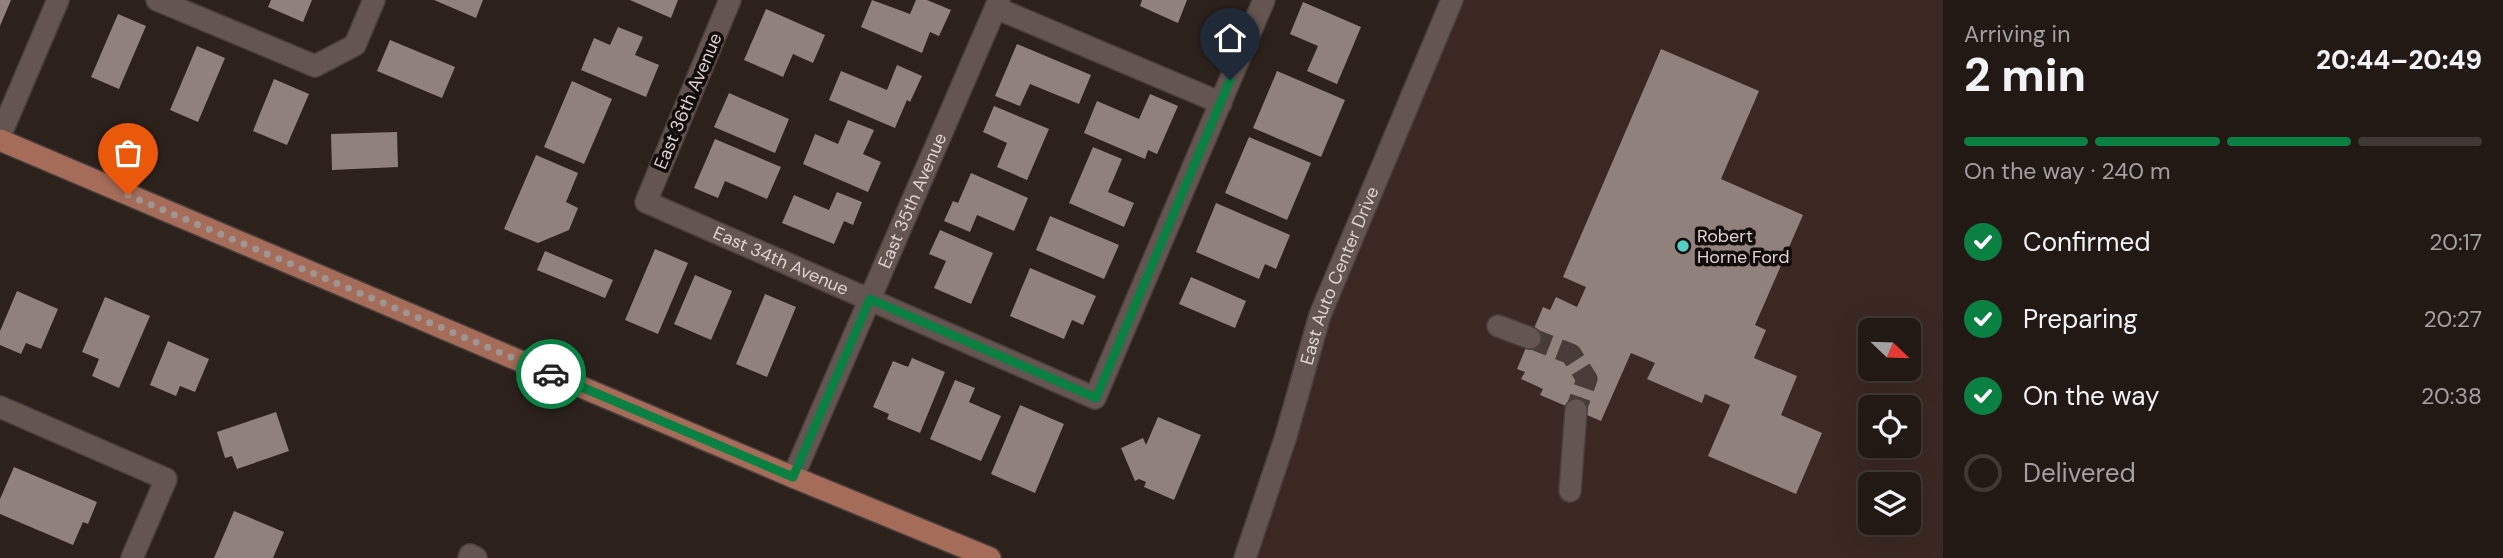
<!DOCTYPE html>
<meta charset="utf-8">
<style>
body{margin:0;font-family:"DM Sans",sans-serif;background:#2a221e;color:#f1f3f6;height:100vh;display:flex;flex-direction:column;font-size:26px;white-space:nowrap}
*{box-sizing:border-box;margin:0}
p{font-size:23px;color:#a2a0a0}
.icon{flex:none;width:38px;height:38px;fill:none;stroke:currentColor;stroke-width:2;stroke-linecap:round;stroke-linejoin:round}
.map{position:relative;flex:1;overflow:hidden}
.sheet{display:flex;flex-direction:column;background:#221915;width:560px}
.sheet>*{flex:none}
.needle{width:46px;rotate:113deg}
.fabs{position:absolute;left:1858px;top:318px;display:grid;gap:14px}
.fabs a{display:grid;place-items:center;width:63px;height:63px;border-radius:10px;background:#221915;box-shadow:0 7px 28px #0002,0 0 0 2px #3f3834;font-size:35px}
.pin{position:absolute;display:grid;place-items:center;width:60px;height:60px;color:#fff;margin:-72px -30px;border-radius:50% 50% 50% 0;rotate:-45deg;box-shadow:0 0 7px #0007}
.pin .icon{rotate:45deg}
.courier{position:absolute;display:grid;place-items:center;width:70px;height:70px;margin:-35px;border:5px solid #0b8043;border-radius:50%;background:#fff;color:#222;box-shadow:0 2px 9px #0007}
.summary em{font-style:normal;font-weight:800}
.summary div{display:flex;flex-direction:column-reverse}
.summary{display:flex;align-items:center;justify-content:space-between;height:119px;padding:0 21px}
h1{font-size:46px;font-weight:800;line-height:52px}
.bar{display:grid;grid-template-columns:repeat(4,1fr);gap:10px 7px;align-content:center;height:84px;padding:0 21px}
.bar i{height:9px;border-radius:5px;background:#3f3834}
.bar .selected{background:#0b8043}
.bar p{grid-column:span 4}
ol{padding:0 21px;list-style:none}
li{display:flex;align-items:center;gap:21px;height:77px}
li p{margin-inline-start:auto}
li .icon{padding:7px;border-radius:50%;background:#0b8043;color:#fff;stroke-width:4}
li:last-child{color:#a2a0a0}
li i{width:38px;height:38px;border:4px solid #3f3834;border-radius:50%}
main{display:flex;flex:1;min-height:0}
.map>svg:first-child{display:block}
.built{fill:#3b2822;fill-rule:evenodd}
.building{fill:#91817c}
.lines{fill:none;stroke-linecap:round;stroke-linejoin:round}
.minor-tunnel{stroke:#473c37;stroke-width:21;stroke-dasharray:21 10;stroke-linecap:butt}
.minor-casing{stroke:#493f3c;stroke-width:24}
.major-casing{stroke:#493f3c;stroke-width:24}
.minor{stroke:#645550;stroke-width:21}
.major{stroke:#a56c5a;stroke-width:21}
.done{stroke:#9f9592;stroke-width:7;stroke-dasharray:0 12.6}
.route{stroke:#0b8043;stroke-width:9}
.poi-dot{fill:#55cec5;stroke:#110c0a;stroke-width:2.5}
.labels{text-anchor:middle;stroke-width:7;stroke-linejoin:round;paint-order:stroke}
.street-label{font-size:18px;fill:#ddd4d1;stroke:#110c0a}
.poi-label{font-size:18px;fill:#ddd4d1;stroke:#110c0a;text-anchor:start}
</style>
<main>
<div class="map">
<svg width="1943" height="558" viewBox="0 0 1943 558">
<rect width="100%" height="100%" fill="#2d211c"/>
<!-- built -->
<path class="built" d="M1452,0H1943V558H1245L1320,315ZM1871,331H1909V369H1871ZM1871,408H1909V446H1871ZM1871,485H1909V523H1871Z"/>
<!-- building -->
<path class="building" d="M0,0H11L0,26Z
M271,0H312L303,22L268,7Z
M434,0H483L476,18Z
M630,0H678L671,18Z
M872,0L910,14L916,0H927L951,10L939,36L930,32L922,53L861,27Z
M1142,0H1187L1178,23L1140,6Z
M1303,2L1361,27L1337,84L1307,71L1318,46L1290,34Z
M766,9L825,35L813,63L793,54L783,77L744,60Z
M118,14L146,26L119,89L91,77Z
M618,27L643,37L635,55L659,65L646,97L581,70L594,38L610,45Z
M390,40L455,67L442,98L377,71Z
M1017,44L1091,75L1079,104L1030,84L1020,106L995,96Z
M197,46L225,58L198,122L170,110Z
M1661,49L1759,91L1721,179L1803,215L1755,325L1766,330L1754,358L1797,376L1781,415L1822,433L1796,494L1708,456L1730,405L1705,394L1702,403L1647,379L1655,363L1631,353L1601,421L1540,395L1543,389L1521,379L1525,372L1517,369L1543,307L1550,310L1556,297L1577,307L1586,287L1563,277Z
M897,65L922,76L910,102L907,100L895,128L829,100L841,71L887,90Z
M1277,71L1345,100L1321,157L1253,128Z
M274,79L309,94L287,145L253,131Z
M572,81L612,99L584,164L544,147Z
M729,93L789,119L775,153L714,127Z
M1150,94L1178,106L1157,154L1148,150L1145,159L1084,133L1097,101L1139,119Z
M994,106L1049,129L1027,180L997,167L1007,143L983,132Z
M848,120L874,130L863,154L881,162L868,192L803,164L815,134L838,144Z
M397,132L398,167L332,170L331,134Z
M1249,137L1311,163L1287,220L1225,193Z
M715,139L781,167L767,199L725,181L718,198L694,188Z
M1093,147L1122,159L1108,192L1134,203L1124,227L1069,203Z
M536,155L578,173L566,202L578,208L569,230L538,243L504,229Z
M971,173L1028,198L1014,231L977,215L970,232L944,221L953,201L958,203Z
M837,192L862,202L853,225L844,221L834,244L782,223L794,195L829,210Z
M1216,203L1290,235L1276,269L1265,264L1259,279L1196,252Z
M1050,216L1119,245L1104,279L1036,250Z
M940,230L993,253L971,304L934,288L946,261L929,254Z
M655,249L688,263L658,334L625,320Z
M545,251L613,280L605,298L537,270Z
M1030,268L1096,296L1083,325L1072,320L1064,339L1010,316Z
M695,275L732,291L711,340L674,324Z
M1191,277L1246,301L1235,328L1179,304Z
M17,291L58,309L41,349L26,343L21,354L0,345V331Z
M765,294L796,307L767,377L736,364Z
M105,297L150,316L119,388L92,376L99,359L82,352Z
M168,341L209,359L195,392L180,386L176,396L150,385Z
M912,358L945,372L920,433L887,419L889,414L873,407L893,361L908,367Z
M955,380L975,388L969,402L1001,416L981,461L930,439Z
M1020,405L1064,424L1035,493L991,474Z
M276,412L289,451L237,469L232,456L225,458L217,432Z
M1158,417L1201,435L1174,500L1144,487L1146,482L1139,479L1135,481L1121,448L1143,438L1146,445Z
M14,467L97,502L88,524L83,522L73,545L0,514V499Z
M234,511L284,532L273,558H214Z"/>
<g class="lines">
<!-- minor-tunnel -->
<path class="minor-tunnel" d="M1530,338L1571,354L1587,379L1576,410"/>
<defs>
<g id="minor">
<path d="M157,0L315,66L355,45L374,0"/>
<path id="s1" d="M730,0L646,202L1095,398L1264,0"/>
<path d="M996,8L1221,103"/>
<path d="M0,136L58,0"/>
<path d="M1498,326L1530,338"/>
<path d="M0,407L166,479L132,558"/>
<path id="s2" d="M793,477L999,0"/>
<path d="M1570,491L1576,410"/>
<path d="M469,558L470,555L476,558"/>
<path id="s3" d="M1245,558L1286,436L1320,315L1452,0"/>
</g>
<path id="major" d="M0,140L793,477L990,558"/>
</defs>
<!-- minor casing -->
<use href="#minor" class="minor-casing"/>
<!-- major casing -->
<use href="#major" class="major-casing"/>
<!-- minor -->
<use href="#minor" class="minor"/>
<!-- major -->
<use href="#major" class="major"/>
</g>
<g class="lines">
<!-- done -->
<path class="done" d="M128,195L551,374"/>
<!-- route -->
<path class="route" d="M551,374L793,477L870,299L1096,398L1230,80"/>
</g>
<!-- markers -->
<circle class="poi-dot" cx="1683" cy="246" r="7"/>
<g class="labels">
<!-- street labels -->
<g class="street-label">
<text transform="translate(688 101) rotate(-67)" y="6">East 36th Avenue</text>
<text dy="6" stroke="none"><textPath href="#s2" startOffset="301">East 35th Avenue</textPath></text>
<text dy="6" stroke="none"><textPath href="#s1" startOffset="366">East 34th Avenue</textPath></text>
<text dy="6" stroke="none"><textPath href="#s3" startOffset="298">East Auto Center Drive</textPath></text>
</g>
<!-- poi labels -->
<g class="poi-label">
<text x="1697" y="242">Robert<tspan x="1697" dy="21">Horne Ford</tspan></text>
</g>
</g>
</svg>
<div class="fabs">
<a><svg class="needle" viewBox="-14 -14 28 28"><path d="M0-13l5 13h-10z" fill="#e53935"/><path d="M0 13l5-13h-10z" fill="#a2a0a0"/></svg></a>
<a><svg class="icon" aria-label="locate" viewBox="0 0 24 24"><circle cx="12" cy="12" r="6"/><path d="M12 2v4M12 18v4M2 12h4M18 12h4"/></svg></a>
<a><svg class="icon" aria-label="layers" viewBox="0 0 24 24"><path d="M12 4l9 5-9 5-9-5zM3 14l9 5 9-5"/></svg></a>
</div>
<div class="pin" style="left:128px;top:195px;background:#ea580c"><svg class="icon" aria-label="bag" viewBox="0 0 24 24"><path d="M5 8h14l-1 12H6zM9 8a3 3 0 0 1 6 0"/></svg></div>
<div class="pin" style="left:1230px;top:80px;background:#1f2937"><svg class="icon" aria-label="home" viewBox="0 0 24 24"><path d="M3 11l9-7 9 7M6 9v11h12V9"/></svg></div>
<div class="courier" style="left:551px;top:374px"><svg class="icon" aria-label="car" viewBox="0 0 24 24"><path d="M5 17H2v-5l4-1 3-4h7l3 4 3 1v5h-3M9 17h6M6 11h13"/><circle cx="7" cy="17" r="2"/><circle cx="17" cy="17" r="2"/></svg></div>
</div>
<section class="sheet">
<div class="summary"><div><h1>2 min</h1><p>Arriving in</p></div><em>20:44–20:49</em></div>
<div class="bar"><i class="selected"></i><i class="selected"></i><i class="selected"></i><i></i><p>On the way · 240 m</p></div>
<ol>
<li><svg class="icon" aria-label="check" viewBox="0 0 24 24"><path d="M5 12l5 5 9-10"/></svg>Confirmed<p>20:17</p></li>
<li><svg class="icon" aria-label="check" viewBox="0 0 24 24"><path d="M5 12l5 5 9-10"/></svg>Preparing<p>20:27</p></li>
<li><svg class="icon" aria-label="check" viewBox="0 0 24 24"><path d="M5 12l5 5 9-10"/></svg>On the way<p>20:38</p></li>
<li><i></i>Delivered</li>
</ol>
</section>
</main>
